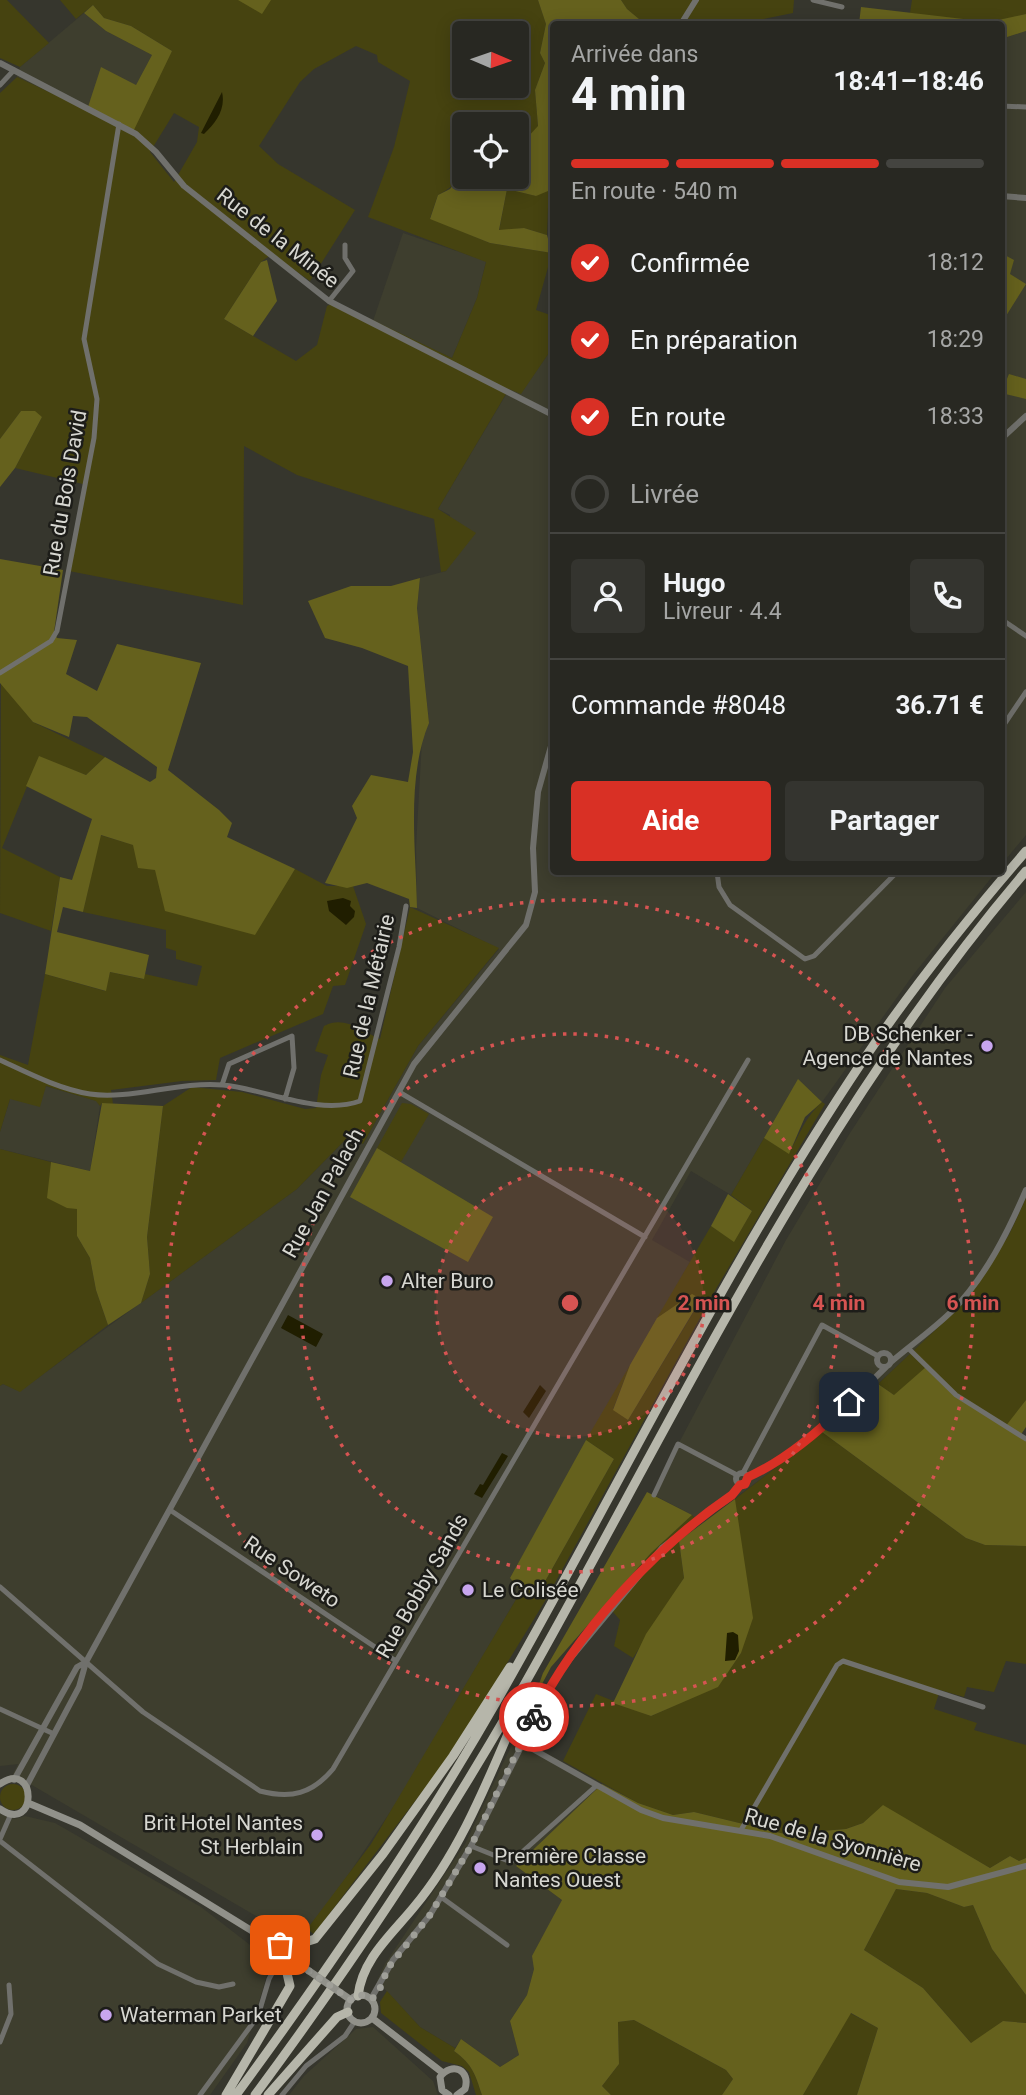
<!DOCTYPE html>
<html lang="fr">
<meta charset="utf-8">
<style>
body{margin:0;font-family:Roboto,sans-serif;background:#34342f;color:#f1f3f6;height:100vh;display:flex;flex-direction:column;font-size:26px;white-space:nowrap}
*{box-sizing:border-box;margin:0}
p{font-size:23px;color:#a5a6a5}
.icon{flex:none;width:38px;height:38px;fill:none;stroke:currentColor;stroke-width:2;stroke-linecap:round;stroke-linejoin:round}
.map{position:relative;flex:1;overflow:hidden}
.panel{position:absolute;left:550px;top:21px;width:455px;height:854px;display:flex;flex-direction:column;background:#282822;border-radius:7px;box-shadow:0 4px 18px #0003,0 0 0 2px #444440}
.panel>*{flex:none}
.needle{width:46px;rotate:92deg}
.tools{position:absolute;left:452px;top:21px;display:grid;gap:14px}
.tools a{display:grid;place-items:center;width:77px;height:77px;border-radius:7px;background:#282822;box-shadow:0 4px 18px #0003,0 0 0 2px #444440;font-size:35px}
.pin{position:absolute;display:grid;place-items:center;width:60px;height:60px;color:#fff;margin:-30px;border-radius:14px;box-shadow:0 4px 10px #0006}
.courier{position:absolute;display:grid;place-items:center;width:70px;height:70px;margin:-35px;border:5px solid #d93025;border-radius:50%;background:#fff;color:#222;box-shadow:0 2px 9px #0007}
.summary em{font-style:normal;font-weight:700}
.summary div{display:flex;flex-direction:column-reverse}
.summary{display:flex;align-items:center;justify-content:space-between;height:119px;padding:0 21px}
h1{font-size:46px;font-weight:700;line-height:52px}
.bar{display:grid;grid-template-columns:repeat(4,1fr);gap:10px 7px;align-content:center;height:84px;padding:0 21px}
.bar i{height:9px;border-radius:5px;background:#444440}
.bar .selected{background:#d93025}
.bar p{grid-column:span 4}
.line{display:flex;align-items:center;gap:18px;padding:0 21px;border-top:2px solid #444440}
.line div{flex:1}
.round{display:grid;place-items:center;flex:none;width:74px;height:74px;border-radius:7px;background:#34342f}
ol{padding:0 21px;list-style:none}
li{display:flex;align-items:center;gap:21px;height:77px}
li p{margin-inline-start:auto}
li .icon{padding:7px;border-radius:50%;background:#d93025;color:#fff;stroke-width:4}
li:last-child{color:#a5a6a5}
li i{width:38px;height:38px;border:4px solid #444440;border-radius:50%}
.primary-button{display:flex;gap:14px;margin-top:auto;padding:14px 21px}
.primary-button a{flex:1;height:80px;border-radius:7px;background:#d93025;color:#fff;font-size:28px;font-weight:700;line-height:80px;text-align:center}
.primary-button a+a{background:#34342f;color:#f1f3f6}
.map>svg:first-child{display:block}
.built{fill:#3e3e2e}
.green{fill:#464310;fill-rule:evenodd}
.forest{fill:#65611d}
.water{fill:#201e00}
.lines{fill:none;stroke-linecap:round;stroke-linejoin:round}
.minor{stroke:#70706c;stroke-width:5}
.tertiary{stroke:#70706c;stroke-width:6}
.secondary{stroke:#91918a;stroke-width:7}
.trunk{stroke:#b6b6aa;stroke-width:9}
.secondary-bridge{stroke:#91918a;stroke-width:7}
.done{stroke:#9f9f98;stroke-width:7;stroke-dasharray:0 12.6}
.route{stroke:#d93025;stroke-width:9}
.ring{fill:none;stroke:#d65452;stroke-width:3.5;stroke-dasharray:3.5 7}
.poi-dot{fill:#c8a6ef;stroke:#1d1d19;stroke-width:2.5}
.labels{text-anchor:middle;stroke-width:5;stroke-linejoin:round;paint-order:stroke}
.street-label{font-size:21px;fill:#d7d7d1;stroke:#1d1d19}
.poi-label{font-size:21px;fill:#d7d7d1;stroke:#1d1d19;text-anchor:start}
.centre{fill:#d65452;stroke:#1d1d19;stroke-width:3.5}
.ring-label{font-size:21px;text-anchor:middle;font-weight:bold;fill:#d65452;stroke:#1d1d19;stroke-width:5;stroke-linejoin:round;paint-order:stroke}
</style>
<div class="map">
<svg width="1026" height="2095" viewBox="0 0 1026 2095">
<rect width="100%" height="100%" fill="#36362d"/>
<!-- built -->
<path class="built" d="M84,13L106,31L152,55L136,85L90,101L87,110L17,77L20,67Z
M1026,31V835L1001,865V39Z
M403,233L486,261L477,298L452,358L373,321Z
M553,347V872H996L913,975L822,1102L798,1080L731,1195L691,1171L652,1240L690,1262L510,1578L521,1591L400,1797L334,1896L307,1929L268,1923L13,1774L18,1764L0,1766V1386L3,1384L20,1391L297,1189L349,1136L363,1144L418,1046L499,949L417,908L416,847L422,740L429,722L417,608L420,578L446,571L450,515L438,509L510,388L521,393Z
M1026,892V1198L1009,1235L963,1304L878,1384L765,1476L699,1524L692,1515L652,1494L786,1240L850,1133L945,988Z
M45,1086L97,1101L100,1106L90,1171L0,1149V1132L10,1099Z
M516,1736L602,1784L516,1866L562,1900L534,1969L527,1995L510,2021L519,2055L500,2067L461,2039L455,2048L420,2027L377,1981L385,1964L465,1844Z
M0,1814L15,1819L25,1816L55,1823L201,1907L271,1961L247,2043L210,2095H0Z
M373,2027L433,2081L438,2095H289L304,2076L356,2029Z"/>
<!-- green -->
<path class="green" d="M0,0H7L49,43L20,67L0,58Z
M60,0H538L546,24L540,53L545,63L535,90L538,127L525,140L516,137V124H464C464,156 471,179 438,195L430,218L490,243L552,253L536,310L553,316V347L521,394L509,389L438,509L476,533L446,571L441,572L434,519L297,475L244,446L243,605L69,571L87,485L15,468L42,417L21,411L0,439V93L17,77L119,125L172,51L131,26L104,18L93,5L76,19ZM464,33H516V86H464ZM356,46L377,55L378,62L410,81L394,147L368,217L486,262L477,298L452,358L335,302L327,306L317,345L296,361L224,319L261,262L272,254L310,281L355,210L278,164L259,146L300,82L314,69ZM174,113L199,127L197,142L174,182L150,152Z
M621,0H794L793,13L739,24H645L627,9Z
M912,0H1026V14C987,26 950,18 910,13Z
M553,162V208L548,207L547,235L524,228L499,231L507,189L536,196Z
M1,682L33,722L105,757L86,775L39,757L2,848L60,877L51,931L0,913Z
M100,835L134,845L155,870L275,899L295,869L327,886H353L366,924L345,985L333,986L323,1014L220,1058L216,1080L182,1081L111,1090L113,1104L102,1103L100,1106L96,1101L46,1086L40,1107L10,1099L0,1132V1055L28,1065L45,974L105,991L110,972L143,979L145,974L197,986L202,966L176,959V951L166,948V930L83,912Z
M410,907L499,948L418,1046L363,1144L349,1136L297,1189L141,1303L150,1274L147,1237L163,1106L192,1087L242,1092L305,1109L316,1108L321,1075L328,1055L315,1051L324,1026C345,1015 361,1031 380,1039Z
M822,1102L825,1104L713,1294L545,1601L482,1704L447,1759L314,1934L307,1929L371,1844L521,1591L539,1592L614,1459L586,1440L630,1365L613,1409L628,1420L701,1300L692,1295L657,1318L711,1226L734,1241L752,1211L731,1195L764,1138L789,1153C800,1134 805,1117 822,1102Z
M402,1103L411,1104L429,1114L401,1162L377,1148Z
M0,1149L51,1162L48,1198L77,1208V1236L90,1258L96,1290L108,1325L20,1392L3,1384L0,1386Z
M1026,1198V1400L1006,1427L894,1395L878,1384L963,1304L1009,1235Z
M822,1432L966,1538L985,1545L1026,1546V1664L1006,1661L994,1692L967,1687L964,1697L940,1690L934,1709L977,1723L974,1730L1026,1745V1858L1019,1861L1010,1856L990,1868L883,1806L863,1823L846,1829L785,1834L694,1812L673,1815L638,1803L563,1761L596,1694L651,1716L718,1686L741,1653L735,1499Z
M692,1515L699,1524L679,1542L684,1578L633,1658L614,1646L620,1620L607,1605L651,1553Z
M0 1797a13 13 0 1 1 26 0a13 13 0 1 1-26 0Z
M896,1889L927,1893L964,1907L973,1905L992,1949L1026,1995V2023L1003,2021L972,2044L923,1988L864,1950Z
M387,1991L420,2027L455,2048L454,2051C473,2065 475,2074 482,2095H476L469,2072L462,2066L442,2061L381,2013L380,2002Z
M850,2013L878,2028L857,2095H803Z
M634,2020L726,2070L733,2079L722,2095H611L602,2086L619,2064L618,2022Z"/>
<!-- forest -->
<path class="forest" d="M238,0H271L262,14Z
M538,0H621L627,9L645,24H553V162L548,191L536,196L507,189L499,230L524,228L547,235L552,253L490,243L430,219L438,195L450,189L464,171V177H516V137L525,140L538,126L535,90L545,63L540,53L546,24Z
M93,5L104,18L131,26L172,51L132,134L87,110L101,67L136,85L152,55L106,31L84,13Z
M861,7L989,22L1026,14V31L1001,39V24H859Z
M1001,253L1014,260L1010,274L1026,284L1001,324Z
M267,260L277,301L253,336L224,319L261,262Z
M1009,374L1026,379V399L1001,393Z
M21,411H35L42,417L15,468L0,487V439Z
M0,559L63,570L54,632L57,638L77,640L66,674L97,691L117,644L201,663L168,770L219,810L232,823L227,837L295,869L255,935L165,911L155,870L138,868L133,845L101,835L83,912L63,907L57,932L149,955L144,979L110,972L106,991L45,974L60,877L72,880L92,819L26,786L39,756L86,775L105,757L150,782L156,778L157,767L87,717L73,716L69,737L33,722L0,683Z
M420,578L417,608L429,723C406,778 416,849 417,908L410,907L409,899L367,883L347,888L325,883L357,818L352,806L371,775L408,782L413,752L408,666L362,648L325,638L308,601L351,586H391Z
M798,1079L822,1102L805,1117L789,1154L764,1138Z
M102,1103L163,1106L147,1237L150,1274L141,1303L108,1325L96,1290L90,1258L77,1236V1209L67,1208L47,1198L51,1162L90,1171Z
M377,1148L493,1217L468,1262L350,1197Z
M728,1194L752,1211L734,1242L711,1226Z
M692,1294L701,1299L628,1420L613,1410L630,1365L657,1318Z
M926,1367L956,1396L1005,1427L1026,1400V1427L1020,1436L1026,1440V1546L985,1545L966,1538L822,1432L878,1384L894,1395Z
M586,1440L614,1459L539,1592L521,1591L510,1578Z
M647,1492L692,1515L651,1553L551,1667L532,1703L543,1673Z
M735,1499L753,1618L741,1653L718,1687L651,1716L613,1703L646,1634L684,1578L679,1541Z
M602,1784L638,1803L673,1815L694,1812L785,1834L846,1829L863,1823L883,1805L990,1868L1010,1856L1019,1861L1026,1858V1995L992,1949L973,1905L964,1907L927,1893L896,1889L864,1950L923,1988L971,2043L1003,2021L1026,2023V2095H857L878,2028L851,2013L803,2095H722L733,2079L726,2070L634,2020L618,2022L619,2064L602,2086L611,2095H482C475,2074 473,2065 454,2051L461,2039L500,2067L519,2055L510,2021L527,1995L534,1969L532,1956L562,1900L516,1866Z"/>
<!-- water -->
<path class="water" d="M222,92C226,109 216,123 204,134L201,133Z
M343,898L351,901L350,906L355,911L354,917L346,925L329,911L327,901Z
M288,1315L323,1334L316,1347L281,1328Z
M540,1385L546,1391L529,1418L523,1412Z
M502,1453L508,1456L482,1498L474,1494L480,1484L483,1485Z
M733,1632L738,1635L739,1651L735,1660L725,1661L727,1633Z"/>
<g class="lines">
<!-- minor -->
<path class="minor" d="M813,0L842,7
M0,85L14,70
M1001,106L1026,107
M329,301L353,271L345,258V245
M1001,619L1026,636
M0,673L51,641L57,631L94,438L97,399L84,339L119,124
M1001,729L1026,692
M717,872L719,887L730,905L805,959L814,956L897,872
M0,1060C28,1073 59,1089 90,1094C130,1100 179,1081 223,1085C266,1089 318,1116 360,1101L399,947L406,906
M222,1085L229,1064L292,1036L294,1068L285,1099
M399,1092L645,1237
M909,1349L956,1395L1026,1439
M743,1473L822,1325L878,1356
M654,1495L678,1444L737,1475
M170,1510L396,1661
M0,1587L143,1712L260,1791C291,1799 312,1794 333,1769L748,1060
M0,1709L54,1734
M741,1830L837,1665L843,1661L983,1707
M0,1839L11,1814
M0,1841L158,1964L196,1982L219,1987L233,1984
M471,1846L511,1862L596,1786
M441,1897L507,1945
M0,2042L11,2014L9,1985
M200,2095L258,2016L269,1979L277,1964
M282,2095L306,2066L345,2036L355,2021"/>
<!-- tertiary -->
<path class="tertiary" d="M681,24L696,0
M0,63L136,134L156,152L184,186L329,301L553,415
M1001,196L1026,198
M1001,439L1026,416
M877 1360a7 7 0 1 1 14 0a7 7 0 1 1-14 0Z
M891,1362C912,1344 934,1329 953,1310C986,1276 1008,1232 1026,1190
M736 1479a6 6 0 1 1 12 0a6 6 0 1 1-12 0Z
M748,1477C801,1453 845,1407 886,1367
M522,1743L641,1810L663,1818L770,1836L899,1882L948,1887L1026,1866
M14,1780L77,1667L86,1662
M26,1787L79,1687L86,1662L414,1064L526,925L535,892L533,848L538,792L553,739
M371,1999L393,1960L430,1915L471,1846L559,1672L662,1548L731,1495L740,1485"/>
<!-- secondary -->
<path class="secondary" d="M0,1784C37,1758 38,1835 0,1809
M28,1803L80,1825L278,1947
M275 1956a14 14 0 1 1 28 0a14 14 0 1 1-28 0Z
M347 2009a14 14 0 1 1 28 0a14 14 0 1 1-28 0Z
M372,2018L443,2073
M449,2095L442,2090L440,2077C452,2061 471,2070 465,2089L457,2095"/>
<!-- trunk -->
<path class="trunk" d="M296,1945L315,1939L383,1854L453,1756L510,1667
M358,1996C362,1959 392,1934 414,1907C466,1845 495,1761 528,1688
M226,2095L290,1986L286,1969
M236,2095C330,1967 419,1837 498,1699C619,1487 726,1265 862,1062C912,988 968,918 1026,851
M255,2095C352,1964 442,1829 523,1687C680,1409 817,1116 1026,871
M268,2095L337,2017L348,2012"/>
<!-- secondary-bridge -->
<path class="secondary-bridge" d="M299,1964L351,2000"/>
</g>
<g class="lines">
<!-- done -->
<path class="done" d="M280,1945L287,1942L296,1945L302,1956L299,1964L351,2000L361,1995L372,1999L379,1991L388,1968L430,1915L471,1846L534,1717"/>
<!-- route -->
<path class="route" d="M534,1717C576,1633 654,1548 732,1495L740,1485L745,1484L748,1477C786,1460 819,1431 849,1402"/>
</g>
<!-- distance rings -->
<circle cx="570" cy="1303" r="134" fill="#d65452" fill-opacity=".12"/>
<g class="ring">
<circle cx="570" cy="1303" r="134"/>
<circle cx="570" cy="1303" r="269"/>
<circle cx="570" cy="1303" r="403"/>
</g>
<!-- markers -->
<g class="poi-dot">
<circle cx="987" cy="1046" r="7"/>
<circle cx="387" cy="1281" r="7"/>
<circle cx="468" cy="1590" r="7"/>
<circle cx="317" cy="1835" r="7"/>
<circle cx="480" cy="1868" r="7"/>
<circle cx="106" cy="2015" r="7"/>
</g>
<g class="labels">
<!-- street labels -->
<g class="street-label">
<text transform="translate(278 238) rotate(38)" y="7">Rue de la Minée</text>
<text transform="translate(65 493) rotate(-80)" y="7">Rue du Bois David</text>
<text transform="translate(369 996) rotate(-77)" y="7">Rue de la Métairie</text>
<text transform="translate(323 1193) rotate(-61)" y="7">Rue Jan Palach</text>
<text transform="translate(292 1572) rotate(34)" y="7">Rue Soweto</text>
<text transform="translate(422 1586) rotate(-60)" y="7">Rue Bobby Sands</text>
<text transform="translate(833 1840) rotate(16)" y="7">Rue de la Syonnière</text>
</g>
<!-- poi labels -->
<g class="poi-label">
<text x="973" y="1041" text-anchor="end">DB Schenker -<tspan x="973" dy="24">Agence de Nantes</tspan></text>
<text x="401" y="1288">Alter Buro</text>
<text x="482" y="1597">Le Colisée</text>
<text x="303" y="1830" text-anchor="end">Brit Hotel Nantes<tspan x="303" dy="24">St Herblain</tspan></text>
<text x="494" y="1863">Première Classe<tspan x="494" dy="24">Nantes Ouest</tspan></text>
<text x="120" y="2022">Waterman Parket</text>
</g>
</g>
<circle cx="570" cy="1303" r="10" class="centre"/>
<g class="ring-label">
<text x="704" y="1310">2 min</text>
<text x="839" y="1310">4 min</text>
<text x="973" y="1310">6 min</text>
</g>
</svg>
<div class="tools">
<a><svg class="needle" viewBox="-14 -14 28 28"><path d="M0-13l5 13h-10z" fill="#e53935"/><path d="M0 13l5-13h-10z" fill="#a5a6a5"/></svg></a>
<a><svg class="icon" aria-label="locate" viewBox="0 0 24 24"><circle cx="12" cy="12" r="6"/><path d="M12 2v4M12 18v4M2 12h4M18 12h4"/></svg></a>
</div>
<div class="pin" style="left:280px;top:1945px;background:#ea580c"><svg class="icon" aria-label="bag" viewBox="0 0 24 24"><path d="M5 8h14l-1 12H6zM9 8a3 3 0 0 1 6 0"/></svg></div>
<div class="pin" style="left:849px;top:1402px;background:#1f2937"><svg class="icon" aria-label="home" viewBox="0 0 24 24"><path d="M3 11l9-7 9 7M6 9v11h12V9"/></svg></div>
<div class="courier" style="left:534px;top:1717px"><svg class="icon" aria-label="bike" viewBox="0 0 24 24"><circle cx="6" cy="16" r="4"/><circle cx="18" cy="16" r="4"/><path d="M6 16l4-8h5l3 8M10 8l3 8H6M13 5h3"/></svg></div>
<section class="panel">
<div class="summary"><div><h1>4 min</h1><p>Arrivée dans</p></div><em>18:41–18:46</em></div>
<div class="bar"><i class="selected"></i><i class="selected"></i><i class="selected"></i><i></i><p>En route · 540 m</p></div>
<ol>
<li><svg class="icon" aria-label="check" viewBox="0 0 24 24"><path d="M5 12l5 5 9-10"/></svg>Confirmée<p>18:12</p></li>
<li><svg class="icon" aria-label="check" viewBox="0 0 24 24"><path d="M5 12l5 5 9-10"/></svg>En préparation<p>18:29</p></li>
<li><svg class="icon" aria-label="check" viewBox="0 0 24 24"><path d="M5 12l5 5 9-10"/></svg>En route<p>18:33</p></li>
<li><i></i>Livrée</li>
</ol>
<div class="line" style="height:126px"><a class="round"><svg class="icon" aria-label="person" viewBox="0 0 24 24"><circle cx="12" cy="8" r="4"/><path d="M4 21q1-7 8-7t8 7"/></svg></a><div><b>Hugo</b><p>Livreur · 4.4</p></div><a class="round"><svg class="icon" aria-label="phone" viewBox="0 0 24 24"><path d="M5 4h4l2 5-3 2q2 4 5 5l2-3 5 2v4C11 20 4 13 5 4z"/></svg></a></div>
<div class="line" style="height:91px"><div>Commande #8048</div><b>36.71 €</b></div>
<div class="primary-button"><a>Aide</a><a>Partager</a></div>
</section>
</div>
